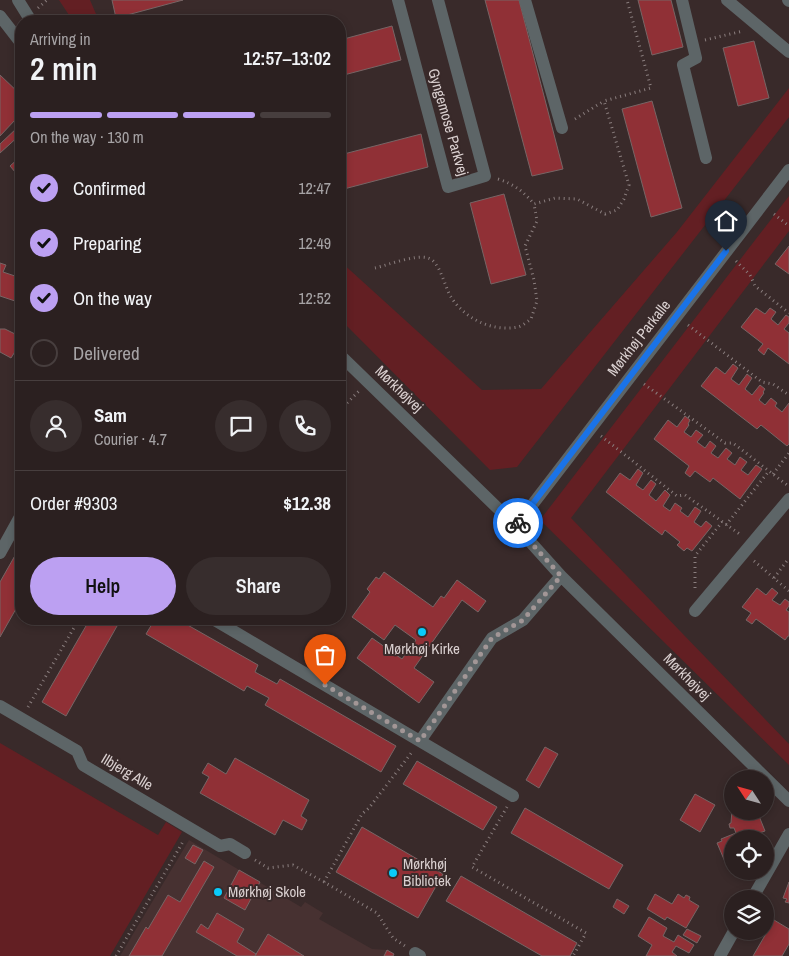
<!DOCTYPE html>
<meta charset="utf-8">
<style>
body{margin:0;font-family:"Archivo Narrow",sans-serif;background:#372d2d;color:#f1f3f6;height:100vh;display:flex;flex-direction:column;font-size:19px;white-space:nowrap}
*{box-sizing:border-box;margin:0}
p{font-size:16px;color:#a6a3a5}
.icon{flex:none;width:28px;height:28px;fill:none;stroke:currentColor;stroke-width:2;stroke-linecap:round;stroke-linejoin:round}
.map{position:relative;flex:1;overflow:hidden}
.drawer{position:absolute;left:15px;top:15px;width:331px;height:610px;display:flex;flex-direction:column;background:#2b2020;border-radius:20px;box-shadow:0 2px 8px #0003,0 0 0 1px #473e3e}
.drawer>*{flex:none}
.needle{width:32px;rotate:306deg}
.tools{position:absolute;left:724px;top:770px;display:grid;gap:10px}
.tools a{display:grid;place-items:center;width:50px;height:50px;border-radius:50%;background:#2b2020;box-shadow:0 2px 8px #0003,0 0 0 1px #473e3e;font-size:25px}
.pin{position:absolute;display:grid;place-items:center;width:42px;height:42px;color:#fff;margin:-51px -21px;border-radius:50% 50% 50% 0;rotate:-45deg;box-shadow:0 0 5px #0007}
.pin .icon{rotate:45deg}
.courier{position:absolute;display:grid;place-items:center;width:50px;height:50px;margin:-25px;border:4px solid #1a73e8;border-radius:50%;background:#fff;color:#222;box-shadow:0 1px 6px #0007}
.headline em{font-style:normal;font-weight:600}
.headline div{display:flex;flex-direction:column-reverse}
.headline{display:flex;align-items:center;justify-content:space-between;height:85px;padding:0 15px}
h1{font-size:32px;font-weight:600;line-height:38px}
.bar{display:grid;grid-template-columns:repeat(4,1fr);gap:8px 5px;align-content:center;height:60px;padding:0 15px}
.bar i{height:6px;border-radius:4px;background:#473e3e}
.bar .on{background:#bca0f2}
.bar p{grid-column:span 4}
.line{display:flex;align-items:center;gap:12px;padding:0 15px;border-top:1px solid #473e3e}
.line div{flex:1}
.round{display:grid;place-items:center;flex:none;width:52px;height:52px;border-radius:26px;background:#372d2d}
ol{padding:0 15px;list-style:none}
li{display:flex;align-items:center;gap:15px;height:55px}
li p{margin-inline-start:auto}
li .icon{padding:5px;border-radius:50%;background:#bca0f2;color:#111;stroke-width:4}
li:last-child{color:#a6a3a5}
li i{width:28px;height:28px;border:2px solid #473e3e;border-radius:50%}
.button{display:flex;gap:10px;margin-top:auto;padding:10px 15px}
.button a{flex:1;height:58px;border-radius:30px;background:#bca0f2;color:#111;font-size:20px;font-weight:600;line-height:58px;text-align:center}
.button a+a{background:#372d2d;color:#f1f3f6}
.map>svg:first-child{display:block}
.built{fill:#473131}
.green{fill:#631f23}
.building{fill:#903036;stroke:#776565}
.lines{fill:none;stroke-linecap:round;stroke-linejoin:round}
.path{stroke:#8a7e7e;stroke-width:3;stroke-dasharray:1 4;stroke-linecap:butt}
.minor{stroke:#5d6567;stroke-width:12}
.done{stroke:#a29696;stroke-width:5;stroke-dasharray:0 9}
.route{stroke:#1a73e8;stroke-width:6}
.poi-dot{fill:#0acafa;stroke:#392a2a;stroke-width:2}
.labels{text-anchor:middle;stroke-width:4;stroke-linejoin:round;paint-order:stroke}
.street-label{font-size:15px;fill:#dad0d0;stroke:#392a2a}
.poi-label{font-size:15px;fill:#dad0d0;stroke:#392a2a;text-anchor:start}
</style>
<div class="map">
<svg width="789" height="956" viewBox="0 0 789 956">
<rect width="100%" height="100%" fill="#392a2a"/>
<!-- built -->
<path class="built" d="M189,840L301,907L305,902L323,913L319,919L372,949L387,950L394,954L393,956H120Z"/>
<!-- green -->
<path class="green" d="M59,0H90L99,21H73Z
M789,88V117L517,467L490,470L340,319V261L482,390L541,389L677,232Z
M789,196V231L571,518L789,744V765L540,520Z
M0,743L158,835L166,822L182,832L110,956H0Z"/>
<!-- building -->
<path class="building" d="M112,0H183L116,18Z
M485,0H519L563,169L532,176Z
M638,0H671L683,47L652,55Z
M392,26L401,60L340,76V40Z
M754,41L769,98L738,106L723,48Z
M0,75L21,95V126L15,120L0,136Z
M652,101L682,208L651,217L622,109Z
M18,127L21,130V134L0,153V144Z
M421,134L428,167L340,190V155Z
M21,156V179L10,166Z
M504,194L526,275L491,284L470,203Z
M789,246V274L775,264Z
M0,263L6,265L3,272L21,278V303L0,296Z
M756,308L765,314L770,308L776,312L771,319L778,325L786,315L789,317V323L784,329L789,333V364L768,348L764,355L758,350L763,344L741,327Z
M0,329H5L21,337V353L16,350L11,358L0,352Z
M733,364L738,368L731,379L739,385L747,374L752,378L745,389L752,395L760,385L765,389L763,392L764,393L759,400L765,405L771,398L777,403L775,406L782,412L789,403V444L787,446L761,425L757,429L701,386L716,367L725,374Z
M685,416L690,420L688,424L689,425L684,432L691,437L696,430L703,435L697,442L705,448L710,441L716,446L711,453L718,458L726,448L732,453L727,459L735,465L740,457L747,462L741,470L748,475L756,465L762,469L740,499L713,478L710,482L695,471L690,477L685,473L689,466L654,439L668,420L677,427Z
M638,469L643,473L636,485L643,490L651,480L656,484L649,495L656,501L665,490L670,495L663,506L670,511L675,503L682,508L680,511L688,517L695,507L701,511L694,522L701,527L706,521L712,526L692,551L687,548L684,551L677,545L680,542L665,530L662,535L606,492L620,473L630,480Z
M21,545V600L0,637V582Z
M384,572L433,607L441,596L444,598L457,580L486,601L478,612L462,600L414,668L434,682L419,703L357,658L372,638L402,659L416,640L395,625L384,640L352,617L370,592L367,589L376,577L379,579Z
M757,588L766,595L772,588L778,593L772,600L780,605L785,599L789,602V606L786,610L789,612V636H788L785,640L756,619L752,624L746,620L751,613L742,607Z
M90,619H121L66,716L42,702Z
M155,619H177L258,665L255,672L277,684L280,679L396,746L381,772L265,705L269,698L247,686L244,691L146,634Z
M545,747L558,754L539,788L526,780Z
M235,758L309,800L301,816L307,820L302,830L283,820L275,835L200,793L209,777L202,773L208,763L226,774Z
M417,761L497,807L483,830L403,784Z
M695,794L715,805L700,832L680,820Z
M525,808L623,865L609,889L511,833Z
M732,810L757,811L765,831L751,836L752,839H732V862L726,864L717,843L722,841L721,839L736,833L734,828H730L729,824L731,823Z
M362,827L443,874L418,918L336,872Z
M193,845L203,850L195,864L185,858Z
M204,861L214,867L162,956H129L146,927L148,929L168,895L180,902Z
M239,870L260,882L245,910L224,898Z
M461,876L577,943L570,956H542L446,901Z
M789,882V903L785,902L787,899L783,898Z
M655,894L672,904L678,894L684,898L686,895L690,897L689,900L699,906L686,928L667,917L665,920L647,909Z
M617,899L629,906L624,914L613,907Z
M217,913L244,929L237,942L256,954L255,956H237L196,932L201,924L208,929Z
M649,917L667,928L663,936L674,942L678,935L694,945L689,953L676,946L672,952L677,956H646L652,945L638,936Z
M774,920L789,929V944L782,956H753Z
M687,929L701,936L697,943L683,935Z
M268,934L304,956H255Z
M387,950L394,954L393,956H384Z"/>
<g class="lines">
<!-- path -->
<path class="path" d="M38,8L47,0
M705,40L743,31
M575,119L604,101
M498,179C514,184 524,192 534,204L555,198L577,199L605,214L617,210L624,199L629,185L604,101L651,88L627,0
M774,214L789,226
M736,261L750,275L755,286L789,313
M375,268C388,265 416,254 428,258C440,261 445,288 451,297C465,319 492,332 518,327C522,326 527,322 531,319L537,301L534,280L525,246L537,221L534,204
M688,325L762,382L773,384L789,395
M644,384L725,443H733L787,485
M340,410L359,391
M601,436L677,496L685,495L741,535
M773,474L789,453
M726,525L769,471
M754,561L789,591
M774,578L789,558
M695,588V556L722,522
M28,707L79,619
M507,807L472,867L586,933L573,956
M255,860L268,868L293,865L324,882L377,913L393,938L405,946
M324,882L362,814L369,808L412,752
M116,956L184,840"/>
<!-- minor -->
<path class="minor" d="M18,0L31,21
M398,0L448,187L485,176L438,0
M525,0L562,128
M682,0L696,58L683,65L706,158
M727,0L789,52
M788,0L789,1
M0,16L21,43
M340,355L516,526L561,576L789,801
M516,526L789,170
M0,553L21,515
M695,611L789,499
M213,619L513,796
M0,706L77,751L83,765L220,846L230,844L245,853
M420,741L492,638L523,620L561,576
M752,899L789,834
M415,953L420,956
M720,956L734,931"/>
</g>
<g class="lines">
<!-- done -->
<path class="done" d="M325,685L420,741L492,638L523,620L561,576L516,526L518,523"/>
<!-- route -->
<path class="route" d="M518,523L726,251"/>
</g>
<!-- markers -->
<g class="poi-dot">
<circle cx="422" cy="632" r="5"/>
<circle cx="393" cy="873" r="5"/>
<circle cx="218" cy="892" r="5"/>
</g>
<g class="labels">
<!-- street labels -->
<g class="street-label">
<text transform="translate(448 122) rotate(74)" y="5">Gyngemose Parkvej</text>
<text transform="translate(639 338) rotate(-52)" y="5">Mørkhøj Parkalle</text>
<text transform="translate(399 389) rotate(44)" y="5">Mørkhøjvej</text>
<text transform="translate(687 677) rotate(45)" y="5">Mørkhøjvej</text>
<text transform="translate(127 772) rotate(31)" y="5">Ilbjerg Alle</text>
</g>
<!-- poi labels -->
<g class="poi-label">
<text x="422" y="654" text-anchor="middle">Mørkhøj Kirke</text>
<text x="403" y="869">Mørkhøj<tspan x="403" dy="17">Bibliotek</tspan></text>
<text x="228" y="897">Mørkhøj Skole</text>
</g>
</g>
</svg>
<div class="tools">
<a><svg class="needle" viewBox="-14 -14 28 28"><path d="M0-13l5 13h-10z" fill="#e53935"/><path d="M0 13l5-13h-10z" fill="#a6a3a5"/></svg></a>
<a><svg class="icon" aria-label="locate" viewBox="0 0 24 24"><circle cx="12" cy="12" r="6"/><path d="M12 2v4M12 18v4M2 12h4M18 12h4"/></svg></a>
<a><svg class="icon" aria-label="layers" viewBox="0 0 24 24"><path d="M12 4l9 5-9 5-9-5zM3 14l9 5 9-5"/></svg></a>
</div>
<div class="pin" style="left:325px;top:685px;background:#ea580c"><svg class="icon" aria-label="bag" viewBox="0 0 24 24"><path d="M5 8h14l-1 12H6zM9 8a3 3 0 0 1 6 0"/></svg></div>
<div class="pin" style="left:726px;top:251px;background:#1f2937"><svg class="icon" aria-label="home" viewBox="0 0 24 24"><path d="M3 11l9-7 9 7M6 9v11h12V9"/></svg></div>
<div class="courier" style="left:518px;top:523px"><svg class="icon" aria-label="bike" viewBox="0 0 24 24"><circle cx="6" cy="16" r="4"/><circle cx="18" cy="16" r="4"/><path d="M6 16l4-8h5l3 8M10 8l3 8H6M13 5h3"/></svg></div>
<section class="drawer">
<div class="headline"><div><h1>2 min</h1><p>Arriving in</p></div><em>12:57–13:02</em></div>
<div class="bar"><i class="on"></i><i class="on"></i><i class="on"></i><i></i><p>On the way · 130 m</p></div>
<ol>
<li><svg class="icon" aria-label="check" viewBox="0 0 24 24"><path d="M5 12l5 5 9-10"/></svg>Confirmed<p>12:47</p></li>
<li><svg class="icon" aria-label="check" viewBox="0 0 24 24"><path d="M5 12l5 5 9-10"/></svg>Preparing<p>12:49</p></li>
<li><svg class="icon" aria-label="check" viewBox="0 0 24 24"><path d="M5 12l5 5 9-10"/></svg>On the way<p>12:52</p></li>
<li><i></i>Delivered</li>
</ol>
<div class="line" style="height:90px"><a class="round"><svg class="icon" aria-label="person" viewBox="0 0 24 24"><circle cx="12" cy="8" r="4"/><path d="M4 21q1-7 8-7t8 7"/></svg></a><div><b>Sam</b><p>Courier · 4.7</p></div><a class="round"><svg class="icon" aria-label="chat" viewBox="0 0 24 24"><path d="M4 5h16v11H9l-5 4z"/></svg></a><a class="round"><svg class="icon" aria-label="phone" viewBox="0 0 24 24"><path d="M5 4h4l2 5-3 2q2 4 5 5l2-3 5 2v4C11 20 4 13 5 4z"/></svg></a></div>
<div class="line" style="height:65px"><div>Order #9303</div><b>$12.38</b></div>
<div class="button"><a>Help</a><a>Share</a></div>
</section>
</div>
